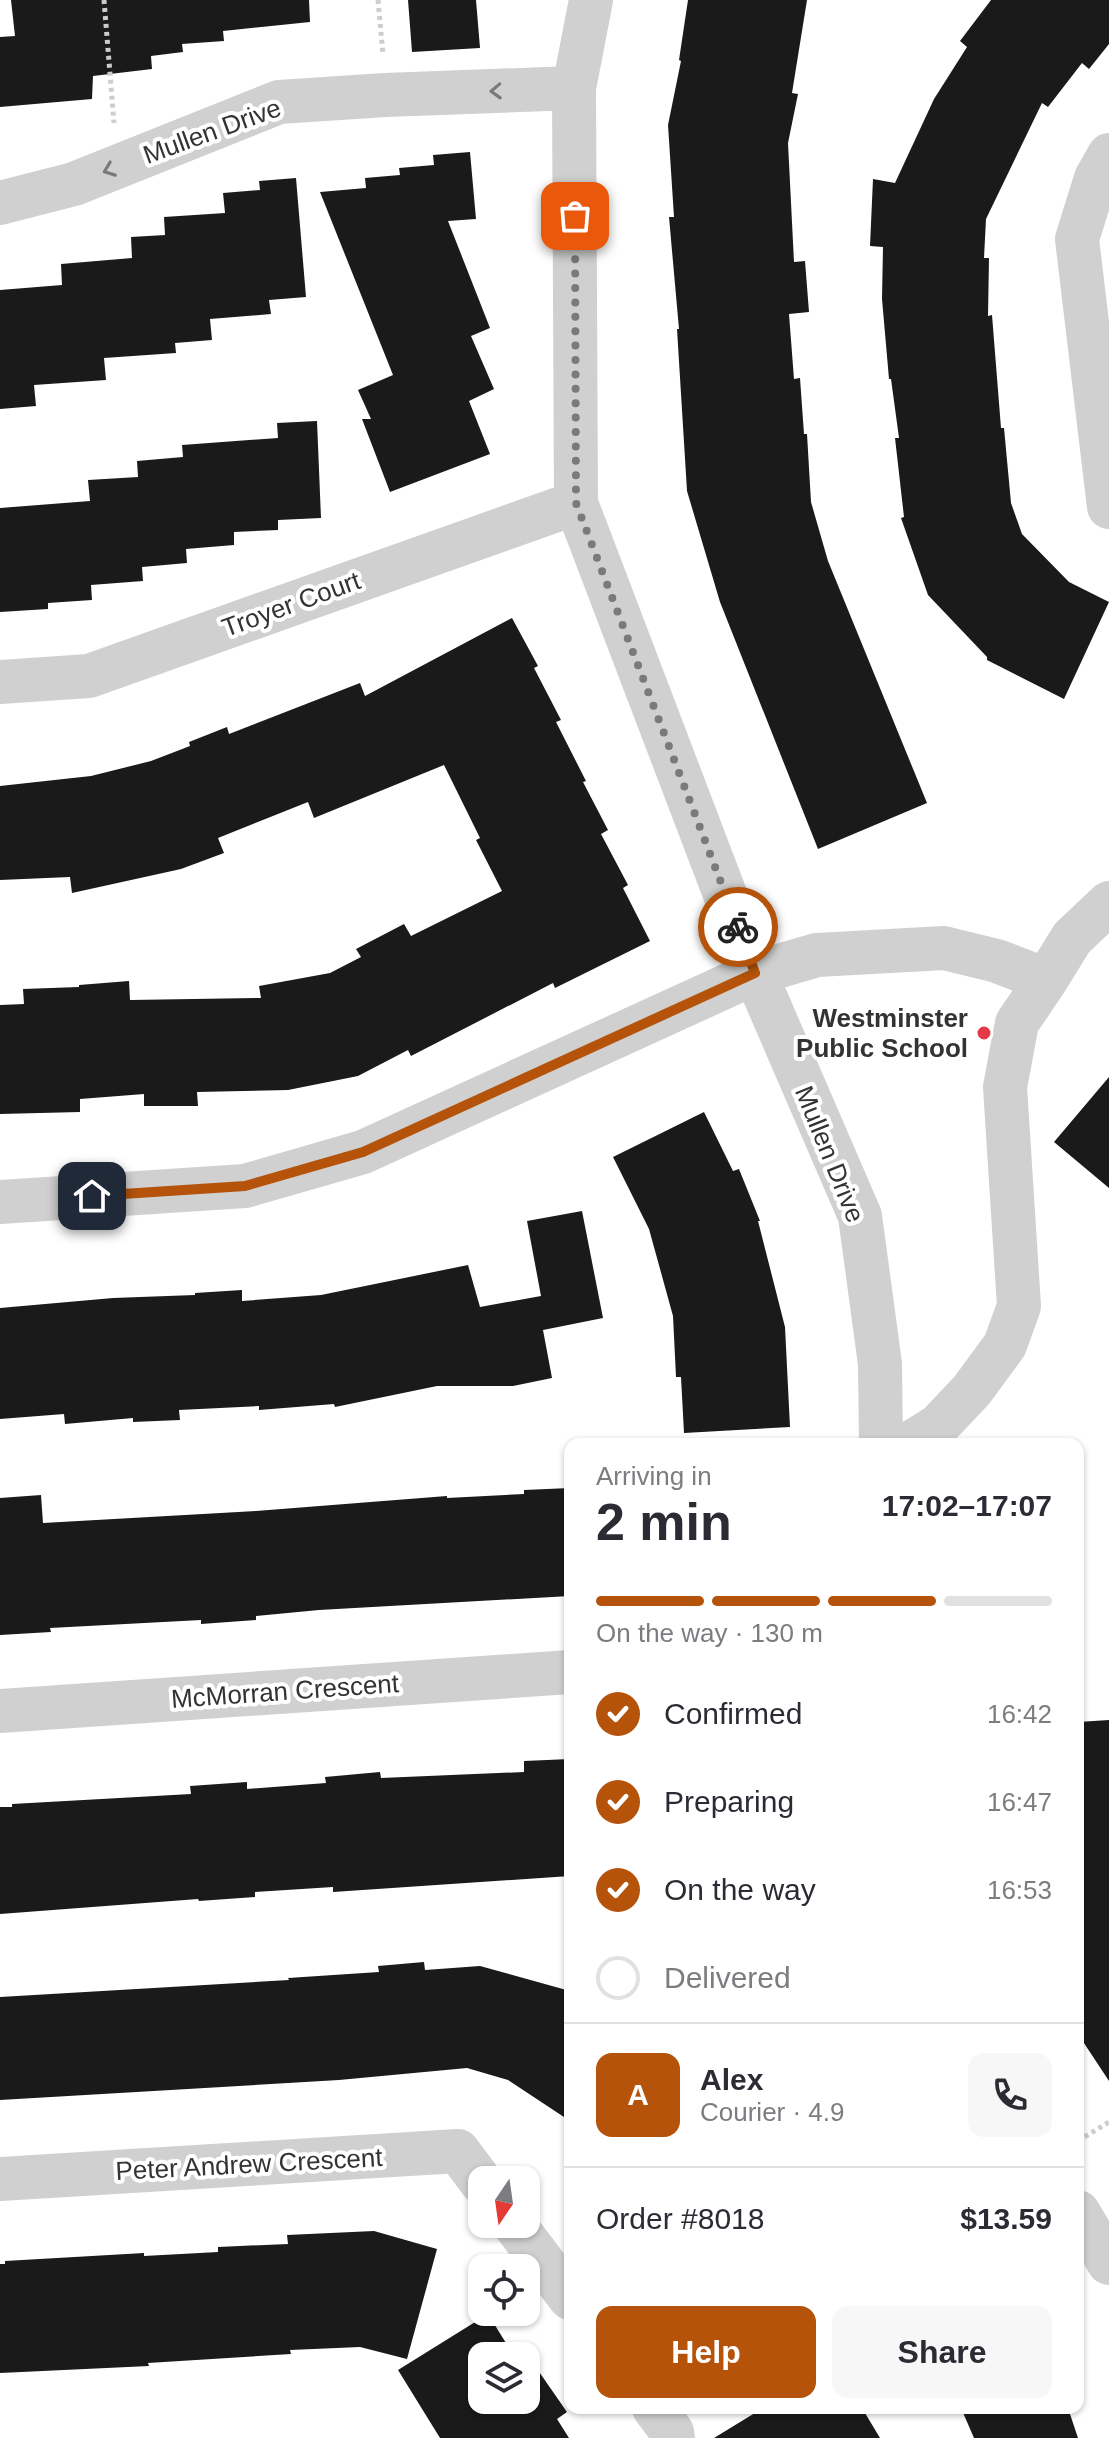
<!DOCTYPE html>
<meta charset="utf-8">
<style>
body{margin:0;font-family:Arial,sans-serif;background:#f7f7f7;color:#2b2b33;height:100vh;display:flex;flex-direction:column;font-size:30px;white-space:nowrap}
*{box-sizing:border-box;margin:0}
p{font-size:26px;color:#7c7c81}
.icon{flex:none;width:44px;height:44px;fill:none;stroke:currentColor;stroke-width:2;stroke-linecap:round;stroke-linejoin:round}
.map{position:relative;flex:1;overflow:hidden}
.side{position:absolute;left:564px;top:1438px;width:520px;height:976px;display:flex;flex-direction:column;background:#fff;border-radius:16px;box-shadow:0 2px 6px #0004}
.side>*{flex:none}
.needle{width:52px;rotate:193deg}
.tools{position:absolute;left:468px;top:2166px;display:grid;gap:16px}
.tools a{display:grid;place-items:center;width:72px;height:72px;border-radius:16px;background:#fff;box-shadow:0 2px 6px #0004;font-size:40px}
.pin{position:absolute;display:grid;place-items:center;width:68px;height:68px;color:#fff;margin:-34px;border-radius:16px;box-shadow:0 4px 12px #0006}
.courier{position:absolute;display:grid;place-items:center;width:80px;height:80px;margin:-40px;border:6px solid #b45309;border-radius:50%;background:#fff;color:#222;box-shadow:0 2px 10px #0007}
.head em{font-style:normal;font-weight:800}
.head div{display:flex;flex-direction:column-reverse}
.head{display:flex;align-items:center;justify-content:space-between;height:136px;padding:0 32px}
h1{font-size:52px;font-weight:800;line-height:60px}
.bar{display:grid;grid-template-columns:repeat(4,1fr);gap:12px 8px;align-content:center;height:96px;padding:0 32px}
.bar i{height:10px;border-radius:6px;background:#e1e1e2}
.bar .on{background:#b45309}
.bar p{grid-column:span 4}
.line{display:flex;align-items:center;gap:20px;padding:0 32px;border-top:2px solid #e1e1e2}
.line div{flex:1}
.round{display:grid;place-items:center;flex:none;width:84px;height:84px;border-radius:16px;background:#f7f7f7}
ol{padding:0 32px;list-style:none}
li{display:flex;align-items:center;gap:24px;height:88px}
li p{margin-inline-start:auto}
li .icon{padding:8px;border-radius:50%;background:#b45309;color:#fff;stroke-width:4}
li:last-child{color:#7c7c81}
li i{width:44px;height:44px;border:4px solid #e1e1e2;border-radius:50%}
.action{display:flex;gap:16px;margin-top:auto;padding:16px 32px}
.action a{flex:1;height:92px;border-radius:16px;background:#b45309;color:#fff;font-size:32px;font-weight:800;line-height:92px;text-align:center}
.action a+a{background:#f7f7f7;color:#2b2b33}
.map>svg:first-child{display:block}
.building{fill:#1a1a1a}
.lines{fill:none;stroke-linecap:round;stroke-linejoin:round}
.path{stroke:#cdcdcd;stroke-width:5;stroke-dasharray:4 4;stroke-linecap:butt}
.minor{stroke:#d0d0d0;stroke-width:44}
.oneway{stroke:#7a7a7a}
.done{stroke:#7a7a7a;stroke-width:8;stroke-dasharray:0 14.4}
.route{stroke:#b45309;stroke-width:10}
.poi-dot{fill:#e63946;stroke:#fff;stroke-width:3}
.labels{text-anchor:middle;stroke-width:8;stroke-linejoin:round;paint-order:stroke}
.street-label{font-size:26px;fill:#333;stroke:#fff}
.poi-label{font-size:26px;font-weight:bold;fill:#333;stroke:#fff;text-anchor:end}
</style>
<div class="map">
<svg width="1109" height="2438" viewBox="0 0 1109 2438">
<rect width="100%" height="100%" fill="#fff"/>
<!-- building -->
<path class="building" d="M11,0H309L310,22L223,31L224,41L182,44L183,52L151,56L152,69L93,76L92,99L0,107V37L15,36Z
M408,0H476L480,48L412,52Z
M688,0H807L792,93L798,94L788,143L794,262L805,261L809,312L789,314L794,379L800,378L804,434H807L811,502L828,561L927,803L818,849L720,602L687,491L677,329H679L669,217H674L668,125L681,61L679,60Z
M991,0H1109V44L1089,69L1082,63L1048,107L1042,103L986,219L984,258H989L988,316L992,315L1001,428H1004L1011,503L1022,534L1069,582L1109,602L1064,699L987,660V657L928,595L901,518L904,517L895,438H899L891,379H889L882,299L883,247L870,246L873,179L895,183L934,99L967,47L960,41Z
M470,152L476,219L448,221L490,328L471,336L494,389L469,401L490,454L390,492L362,419H371L358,390L393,375L320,192L366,188L365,178L400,175L399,168L434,165L433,155Z
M296,178L306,297L269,300L271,314L210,319L212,340L175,343L176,353L104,358L106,380L34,385L36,406L0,409V290L62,285L61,264L132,258L131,237L165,235L164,217L225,213L223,193L260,190L259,181Z
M317,421L321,518L278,520V530L234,532V545L186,549L187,563L142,567L143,581L91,585L92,600L48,603V609L0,612V508L90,501L88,480L138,477L137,461L183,457L182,445L278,438L277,423Z
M512,618L538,666L534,668L561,720L556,722L586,781L583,782L608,830L601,834L628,885L623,888L650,941L555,988L553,983L411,1056L408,1050L358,1076L288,1090L197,1092L198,1106H144V1094L80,1099V1112L0,1114V1005L24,1004L23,989L79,987V985L129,981L130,1000L261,998L259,986L330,973L361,957L356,949L404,924L411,936L502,891L476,840L480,838L444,765L314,818L308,802L218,838L224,853L181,869L72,893L70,877L0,880V786L91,776L151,761L190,746L189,742L227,727L229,734L360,683L365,696Z
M1109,1077V1188L1054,1142Z
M704,1112L733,1171L739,1169L760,1221H758L785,1327L790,1427L684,1433L681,1377H676L673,1316L649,1229L613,1157Z
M582,1211L603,1318L543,1330L552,1378L513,1386H437L335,1407L334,1404L259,1410V1406L179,1410L180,1420L133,1422V1418L65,1424L64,1414L0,1419V1308L113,1298L195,1295V1293L242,1290V1301L321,1295L468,1265L480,1307L541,1296L527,1221Z
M570,1488V1596L319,1610L256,1616V1620L201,1624V1620L50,1628L51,1632L0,1635V1498L41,1495L43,1523L256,1511L447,1496V1498L524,1494V1490Z
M1109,1720V2081L1078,2034V1722Z
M570,1759V1876L333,1892V1887L255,1892V1897L199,1901L198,1899L0,1914V1807H12V1804L191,1794L190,1786L247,1782V1789L326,1783L325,1777L380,1772L381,1778L524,1772V1761Z
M424,1962L425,1970L480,1966L570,1991V2121L508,2080L467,2068L339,2080L0,2100V1997L289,1980L288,1978L379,1972L378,1966Z
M374,2231L437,2249L407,2359L360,2347L290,2350L291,2354L148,2363L149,2366L0,2373V2264H5V2261L144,2253V2256L218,2252V2247L288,2244L287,2235Z
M488,2314L514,2356H482V2400H526V2372L535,2366L567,2412L557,2419L569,2438H440L398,2370Z
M763,2408H862L880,2438H714Z
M961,2408H1068L1078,2438H974Z"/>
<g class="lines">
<!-- path -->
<path class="path" d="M104,0L114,123
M378,0L383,54
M1078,2141L1109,2122"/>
<!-- minor -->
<path class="minor" d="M591,0L574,88L576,503L755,973L860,1216L880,1364L881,1444
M1109,155L1096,178L1077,239L1109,507
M0,203L74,184L279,102L385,95L574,88
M0,682L89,676L576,503
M0,1202L245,1186L363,1152L755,973L817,955L944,948L997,961L1046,980L1072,938L1109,903
M909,1444L938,1426L972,1390L1005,1345L1019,1306L1005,1087L1017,1023L1046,980
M0,1711L570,1672
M0,2179L458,2151L482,2183
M1078,2212L1109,2263
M514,2224L570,2298
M654,2408L672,2432L673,2438"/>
</g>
<!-- one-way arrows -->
<defs><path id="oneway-chevron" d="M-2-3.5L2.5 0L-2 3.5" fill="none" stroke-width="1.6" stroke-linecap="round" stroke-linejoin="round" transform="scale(2)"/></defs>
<g class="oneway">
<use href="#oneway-chevron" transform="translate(496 91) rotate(178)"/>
<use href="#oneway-chevron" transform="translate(109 170) rotate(159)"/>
</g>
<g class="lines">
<!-- done -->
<path class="done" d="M575,216L576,503L738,927"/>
<!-- route -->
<path class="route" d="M92,1196L245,1186L363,1152L755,973L738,927"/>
</g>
<!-- markers -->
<circle class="poi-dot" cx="984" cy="1033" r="8"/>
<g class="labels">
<!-- street labels -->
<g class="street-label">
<text transform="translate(212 131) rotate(-20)" y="9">Mullen Drive</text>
<text transform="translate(291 604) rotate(-20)" y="9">Troyer Court</text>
<text transform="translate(830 1154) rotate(68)" y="9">Mullen Drive</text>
<text transform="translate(285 1691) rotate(-4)" y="9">McMorran Crescent</text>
<text transform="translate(249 2164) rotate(-3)" y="9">Peter Andrew Crescent</text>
</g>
<!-- poi labels -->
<g class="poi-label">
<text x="968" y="1027">Westminster<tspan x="968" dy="30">Public School</tspan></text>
</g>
</g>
</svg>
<div class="tools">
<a><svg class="needle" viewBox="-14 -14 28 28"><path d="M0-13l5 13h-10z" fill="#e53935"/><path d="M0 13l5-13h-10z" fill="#7c7c81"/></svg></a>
<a><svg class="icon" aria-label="locate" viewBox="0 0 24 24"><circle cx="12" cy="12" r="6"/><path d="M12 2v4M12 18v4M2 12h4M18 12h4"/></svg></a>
<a><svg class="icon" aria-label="layers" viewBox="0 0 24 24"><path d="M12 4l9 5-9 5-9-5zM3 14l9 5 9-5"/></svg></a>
</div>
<div class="pin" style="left:575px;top:216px;background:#ea580c"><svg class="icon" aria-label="bag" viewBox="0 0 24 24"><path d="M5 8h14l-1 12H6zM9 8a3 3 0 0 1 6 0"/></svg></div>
<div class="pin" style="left:92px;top:1196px;background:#1f2937"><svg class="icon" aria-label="home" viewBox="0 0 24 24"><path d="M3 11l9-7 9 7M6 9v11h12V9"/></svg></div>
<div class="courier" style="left:738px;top:927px"><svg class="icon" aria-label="bike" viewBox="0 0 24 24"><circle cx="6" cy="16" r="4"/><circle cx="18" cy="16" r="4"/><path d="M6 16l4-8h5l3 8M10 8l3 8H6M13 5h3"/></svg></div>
<section class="side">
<div class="head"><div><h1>2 min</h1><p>Arriving in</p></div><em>17:02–17:07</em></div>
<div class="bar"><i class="on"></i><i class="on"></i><i class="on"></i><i></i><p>On the way · 130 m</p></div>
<ol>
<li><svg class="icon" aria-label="check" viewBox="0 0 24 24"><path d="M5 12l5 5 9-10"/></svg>Confirmed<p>16:42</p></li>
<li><svg class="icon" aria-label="check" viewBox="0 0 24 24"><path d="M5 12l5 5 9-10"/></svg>Preparing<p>16:47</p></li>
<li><svg class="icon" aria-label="check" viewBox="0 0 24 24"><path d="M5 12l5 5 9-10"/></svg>On the way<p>16:53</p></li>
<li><i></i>Delivered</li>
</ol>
<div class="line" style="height:144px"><b class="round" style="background:#b45309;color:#fff">A</b><div><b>Alex</b><p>Courier · 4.9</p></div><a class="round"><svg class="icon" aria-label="phone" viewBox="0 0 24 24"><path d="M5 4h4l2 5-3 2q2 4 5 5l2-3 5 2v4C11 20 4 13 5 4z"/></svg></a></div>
<div class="line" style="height:104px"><div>Order #8018</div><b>$13.59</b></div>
<div class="action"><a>Help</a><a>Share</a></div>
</section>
</div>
